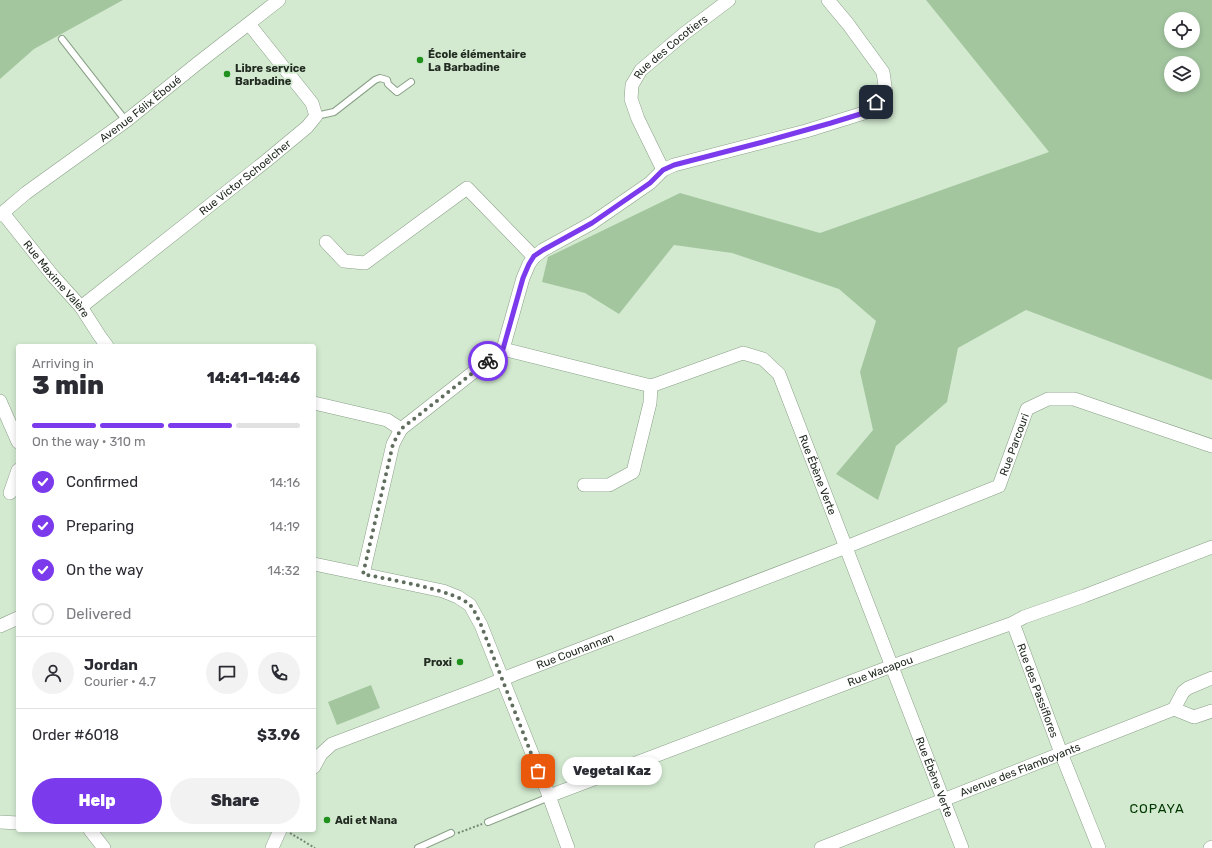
<!DOCTYPE html>
<meta charset="utf-8">
<style>
body{margin:0;font-family:Rubik,sans-serif;background:#f2f2f3;color:#2b2b33;height:100vh;display:flex;flex-direction:column;font-size:15px;white-space:nowrap}
*{box-sizing:border-box;margin:0}
p{font-size:13px;color:#7c7c81}
.icon{flex:none;width:22px;height:22px;fill:none;stroke:currentColor;stroke-width:2;stroke-linecap:round;stroke-linejoin:round}
.map{position:relative;flex:1;overflow:hidden}
.side{position:absolute;left:16px;top:344px;width:300px;height:488px;display:flex;flex-direction:column;background:#fff;border-radius:4px;box-shadow:0 2px 6px #0003}
.side>*{flex:none}
.tools{position:absolute;left:1164px;top:12px;display:grid;gap:8px}
.tools a{display:grid;place-items:center;width:36px;height:36px;border-radius:50%;background:#fff;box-shadow:0 2px 6px #0003;font-size:20px}
.pin{position:absolute;display:grid;place-items:center;width:34px;height:34px;color:#fff;margin:-17px;border-radius:8px;box-shadow:0 2px 6px #0006}
.courier{position:absolute;display:grid;place-items:center;width:40px;height:40px;margin:-20px;border:3px solid #7c3aed;border-radius:50%;background:#fff;color:#222;box-shadow:0 1px 5px #0007}
.bubble{position:absolute;height:28px;border-radius:14px;background:#fff;box-shadow:0 2px 6px #0003;font-size:13px;font-weight:800;line-height:28px;text-align:center}
.overview em{font-style:normal;font-weight:800}
.overview div{display:flex;flex-direction:column-reverse}
.overview{display:flex;align-items:center;justify-content:space-between;height:68px;padding:0 16px}
h1{font-size:26px;font-weight:800;line-height:30px}
.bar{display:grid;grid-template-columns:repeat(4,1fr);gap:6px 4px;align-content:center;height:48px;padding:0 16px}
.bar i{height:5px;border-radius:3px;background:#e1e1e2}
.bar .selected{background:#7c3aed}
.bar p{grid-column:span 4}
.line{display:flex;align-items:center;gap:10px;padding:0 16px;border-top:1px solid #e1e1e2}
.line div{flex:1}
.round{display:grid;place-items:center;flex:none;width:42px;height:42px;border-radius:21px;background:#f2f2f3}
ol{padding:0 16px;list-style:none}
li{display:flex;align-items:center;gap:12px;height:44px}
li p{margin-inline-start:auto}
li .icon{padding:4px;border-radius:50%;background:#7c3aed;color:#fff;stroke-width:4}
li:last-child{color:#7c7c81}
li i{width:22px;height:22px;border:2px solid #e1e1e2;border-radius:50%}
.primary-button{display:flex;gap:8px;margin-top:auto;padding:8px 16px}
.primary-button a{flex:1;height:46px;border-radius:24px;background:#7c3aed;color:#fff;font-size:16px;font-weight:800;line-height:46px;text-align:center}
.primary-button a+a{background:#f2f2f3;color:#2b2b33}
.map>svg:first-child{display:block}
.green{fill:#a3c69f;fill-rule:evenodd}
.lines{fill:none;stroke-linecap:round;stroke-linejoin:round}
.lane-casing{stroke:#8aa088;stroke-width:8}
.street-casing{stroke:#8aa088;stroke-width:14}
.path{stroke:#768674;stroke-width:2;stroke-dasharray:2 2;stroke-linecap:butt}
.lane{stroke:#fff;stroke-width:6}
.street{stroke:#fff;stroke-width:13}
.done{stroke:#606e5e;stroke-width:4;stroke-dasharray:0 7.2}
.route{stroke:#7c3aed;stroke-width:5}
.poi-dot{fill:#1f911c;stroke:#d3ead0;stroke-width:1.5}
.labels{text-anchor:middle;stroke-width:3.5;stroke-linejoin:round;paint-order:stroke}
.street-label{font-size:11px;fill:#222b21;stroke:#d3ead0}
.poi-label{font-size:11px;font-weight:bold;fill:#222b21;stroke:#d3ead0;text-anchor:start}
.quarter-label{font-size:13px;letter-spacing:1px;fill:#003700;stroke:#d3ead0}
</style>
<div class="map">
<svg width="1212" height="848" viewBox="0 0 1212 848">
<rect width="100%" height="100%" fill="#d3ead0"/>
<!-- green -->
<path class="green" d="M0,0H123L34,49L0,79Z
M926,0H1212V380L1026,310L958,348L947,402L896,446L878,500L836,474L873,430L860,372L876,321L839,289L732,253L674,245L619,314L585,293L542,282L548,257L680,193L820,233L1049,152ZM1171,19H1193V41H1171ZM1171,63H1193V85H1171Z
M371,685L380,708L337,725L328,702Z"/>
<g class="lines">
<defs>
<path id="lane" d="M62,39L126,121
M316,116L334,112L375,80L380,78L387,80L388,84L397,92L411,82
M488,822L542,800L549,796
M418,848L451,833"/>
<g id="street">
<path id="s1" d="M663,170L638,119L631,99L632,85L641,70L685,33L729,0"/>
<path id="s2" d="M3,213L53,276L81,307L99,335L107,346"/>
<path id="s3" d="M0,215L26,193L126,121L198,63L279,0"/>
<path d="M326,242L344,261L365,263L467,188L534,257"/>
<path id="s4" d="M81,307L266,161L307,127L316,116L312,103L249,24"/>
<path id="s5" d="M503,349L651,386L743,353L763,359L779,374L962,848"/>
<path d="M0,401L18,442"/>
<path d="M314,403L387,420L401,429"/>
<path d="M584,485H609L633,472L650,403L651,386"/>
<path d="M10,493L18,470"/>
<path d="M314,564L443,591L458,597L470,605L481,625L549,796L568,848"/>
<path d="M363,574L393,444L401,429L503,349L523,278L529,264L534,257L543,250L592,223L650,183L663,170L674,165L806,131L867,112L886,93L883,72L848,24L828,0"/>
<path id="s6" d="M1013,623L1061,753L1099,848"/>
<path d="M0,626L18,618"/>
<path d="M1174,709L1183,692L1188,688L1212,678"/>
<path d="M1174,709L1194,717L1212,711"/>
<path id="s7" d="M314,767L321,754L332,744L486,686L515,674L836,551L999,486L1027,409L1048,399H1074L1212,446"/>
<path id="s8" d="M549,796L892,666L1013,623L1024,617L1084,596L1212,547"/>
<path d="M0,822L18,823"/>
<path d="M90,830L104,848"/>
<path d="M272,848L280,830"/>
<path id="s9" d="M821,848L1174,709"/>
<path d="M1210,848L1212,847"/>
</g>
</defs>
<!-- lane casing -->
<use href="#lane" class="lane-casing"/>
<!-- street casing -->
<use href="#street" class="street-casing"/>
<!-- path -->
<path class="path" d="M290,833L315,848
M458,833L482,824"/>
<!-- lane -->
<use href="#lane" class="lane"/>
<!-- street -->
<use href="#street" class="street"/>
</g>
<g class="lines">
<!-- done -->
<path class="done" d="M488,361L401,429L393,444L363,574C385,579 458,590 471,606C475,611 478,619 481,625L538,771"/>
<!-- route -->
<path class="route" d="M488,361L503,349L523,278L529,264L534,256L543,250L592,223L650,183L663,170L674,165L763,142L831,123L867,112L876,102"/>
</g>
<!-- markers -->
<g class="poi-dot">
<circle cx="420" cy="60" r="4"/>
<circle cx="227" cy="74" r="4"/>
<circle cx="460" cy="662" r="4"/>
<circle cx="327" cy="820" r="4"/>
</g>
<g class="labels">
<!-- street labels -->
<g class="street-label">
<text dy="4" stroke="none"><textPath href="#s1" startOffset="147">Rue des Cocotiers</textPath></text>
<text dy="4" stroke="none"><textPath href="#s3" startOffset="176">Avenue Félix Éboué</textPath></text>
<text dy="4" stroke="none"><textPath href="#s4" startOffset="209">Rue Victor Schoelcher</textPath></text>
<text dy="4" stroke="none"><textPath href="#s2" startOffset="85">Rue Maxime Valère</textPath></text>
<text dy="4" stroke="none"><textPath href="#s7" startOffset="789">Rue Parcouri</textPath></text>
<text dy="4" stroke="none"><textPath href="#s5" startOffset="401">Rue Ébène Verte</textPath></text>
<text dy="4" stroke="none"><textPath href="#s7" startOffset="290">Rue Counannan</textPath></text>
<text dy="4" stroke="none"><textPath href="#s8" startOffset="354">Rue Wacapou</textPath></text>
<text dy="4" stroke="none"><textPath href="#s6" startOffset="72">Rue des Passiflores</textPath></text>
<text dy="4" stroke="none"><textPath href="#s9" startOffset="214">Avenue des Flamboyants</textPath></text>
<text dy="4" stroke="none"><textPath href="#s5" startOffset="725">Rue Ébène Verte</textPath></text>
</g>
<!-- poi labels -->
<g class="poi-label">
<text x="428" y="58">École élémentaire<tspan x="428" dy="13">La Barbadine</tspan></text>
<text x="235" y="72">Libre service<tspan x="235" dy="13">Barbadine</tspan></text>
<text x="452" y="666" text-anchor="end">Proxi</text>
<text x="335" y="824">Adi et Nana</text>
</g>
<!-- quarter labels -->
<g class="quarter-label">
<text x="1157" y="813">COPAYA</text>
</g>
</g>
</svg>
<div class="tools">
<a><svg class="icon" aria-label="locate" viewBox="0 0 24 24"><circle cx="12" cy="12" r="6"/><path d="M12 2v4M12 18v4M2 12h4M18 12h4"/></svg></a>
<a><svg class="icon" aria-label="layers" viewBox="0 0 24 24"><path d="M12 4l9 5-9 5-9-5zM3 14l9 5 9-5"/></svg></a>
</div>
<div class="pin" style="left:538px;top:771px;background:#ea580c"><svg class="icon" aria-label="bag" viewBox="0 0 24 24"><path d="M5 8h14l-1 12H6zM9 8a3 3 0 0 1 6 0"/></svg></div>
<div class="pin" style="left:876px;top:102px;background:#1f2937"><svg class="icon" aria-label="home" viewBox="0 0 24 24"><path d="M3 11l9-7 9 7M6 9v11h12V9"/></svg></div>
<div class="courier" style="left:488px;top:361px"><svg class="icon" aria-label="bike" viewBox="0 0 24 24"><circle cx="6" cy="16" r="4"/><circle cx="18" cy="16" r="4"/><path d="M6 16l4-8h5l3 8M10 8l3 8H6M13 5h3"/></svg></div>
<div class="bubble" style="left:562px;top:757px;width:100px">Vegetal Kaz</div>
<section class="side">
<div class="overview"><div><h1>3 min</h1><p>Arriving in</p></div><em>14:41–14:46</em></div>
<div class="bar"><i class="selected"></i><i class="selected"></i><i class="selected"></i><i></i><p>On the way · 310 m</p></div>
<ol>
<li><svg class="icon" aria-label="check" viewBox="0 0 24 24"><path d="M5 12l5 5 9-10"/></svg>Confirmed<p>14:16</p></li>
<li><svg class="icon" aria-label="check" viewBox="0 0 24 24"><path d="M5 12l5 5 9-10"/></svg>Preparing<p>14:19</p></li>
<li><svg class="icon" aria-label="check" viewBox="0 0 24 24"><path d="M5 12l5 5 9-10"/></svg>On the way<p>14:32</p></li>
<li><i></i>Delivered</li>
</ol>
<div class="line" style="height:72px"><a class="round"><svg class="icon" aria-label="person" viewBox="0 0 24 24"><circle cx="12" cy="8" r="4"/><path d="M4 21q1-7 8-7t8 7"/></svg></a><div><b>Jordan</b><p>Courier · 4.7</p></div><a class="round"><svg class="icon" aria-label="chat" viewBox="0 0 24 24"><path d="M4 5h16v11H9l-5 4z"/></svg></a><a class="round"><svg class="icon" aria-label="phone" viewBox="0 0 24 24"><path d="M5 4h4l2 5-3 2q2 4 5 5l2-3 5 2v4C11 20 4 13 5 4z"/></svg></a></div>
<div class="line" style="height:52px"><div>Order #6018</div><b>$3.96</b></div>
<div class="primary-button"><a>Help</a><a>Share</a></div>
</section>
</div>
